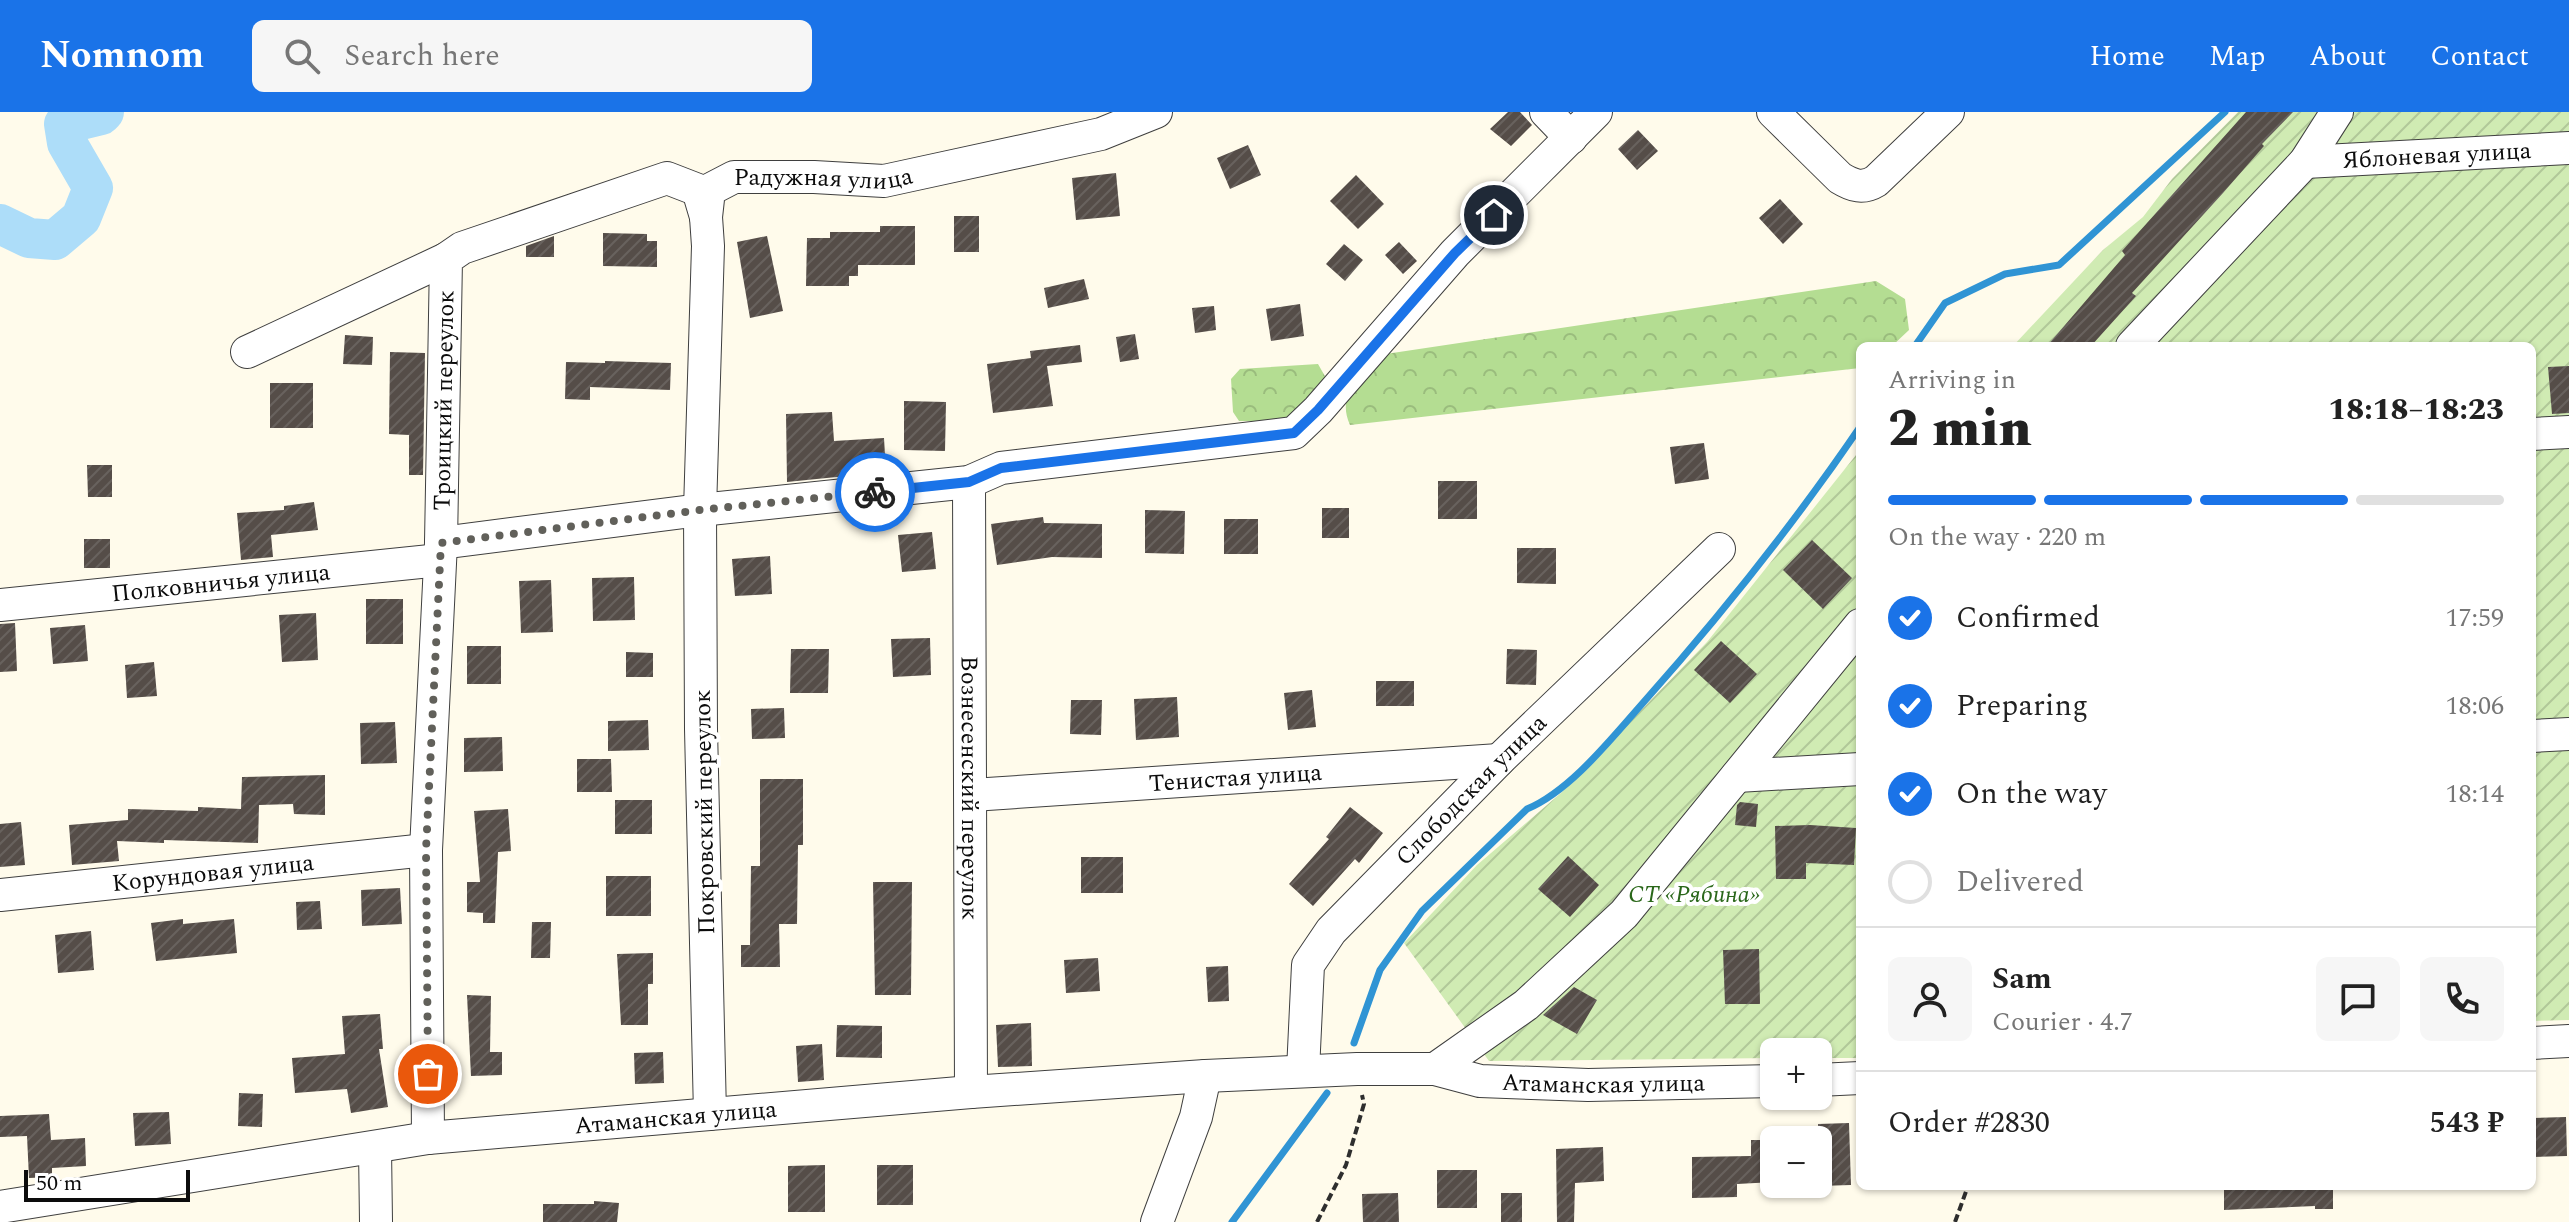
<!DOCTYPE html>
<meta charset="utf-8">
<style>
body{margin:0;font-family:Spectral,serif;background:#f6f6f6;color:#222;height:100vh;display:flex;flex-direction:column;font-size:30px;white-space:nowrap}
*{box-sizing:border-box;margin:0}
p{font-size:26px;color:#767676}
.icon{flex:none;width:44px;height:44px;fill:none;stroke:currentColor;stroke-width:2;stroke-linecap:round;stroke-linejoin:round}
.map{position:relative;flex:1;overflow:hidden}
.sheet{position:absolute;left:1856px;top:230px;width:680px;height:848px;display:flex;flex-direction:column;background:#fff;border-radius:12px;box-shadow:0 2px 6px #0004}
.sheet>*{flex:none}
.buttons{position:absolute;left:1760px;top:926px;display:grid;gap:16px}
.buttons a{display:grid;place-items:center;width:72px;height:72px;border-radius:12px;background:#fff;box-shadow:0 2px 6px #0004;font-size:40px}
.scale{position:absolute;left:24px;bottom:20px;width:166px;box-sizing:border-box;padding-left:8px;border:4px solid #0c0c0c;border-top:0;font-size:22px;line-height:28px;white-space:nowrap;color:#0c0c0c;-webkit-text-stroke:6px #fff;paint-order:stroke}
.pin{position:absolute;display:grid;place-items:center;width:68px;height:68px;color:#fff;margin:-34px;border:4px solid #fff;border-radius:50%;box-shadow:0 2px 8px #0007}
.courier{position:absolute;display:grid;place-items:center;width:80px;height:80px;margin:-40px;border:6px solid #1a73e8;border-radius:50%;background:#fff;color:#222;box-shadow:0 2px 10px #0007}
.head em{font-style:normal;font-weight:800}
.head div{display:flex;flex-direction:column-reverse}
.head{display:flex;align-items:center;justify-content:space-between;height:136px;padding:0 32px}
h1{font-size:52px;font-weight:800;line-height:60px}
.bar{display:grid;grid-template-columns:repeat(4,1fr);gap:12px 8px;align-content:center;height:96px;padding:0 32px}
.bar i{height:10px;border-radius:6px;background:#e0e0e0}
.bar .selected{background:#1a73e8}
.bar p{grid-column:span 4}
.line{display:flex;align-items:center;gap:20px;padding:0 32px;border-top:2px solid #e0e0e0}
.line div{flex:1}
.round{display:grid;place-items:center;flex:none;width:84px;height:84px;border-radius:12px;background:#f6f6f6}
ol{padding:0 32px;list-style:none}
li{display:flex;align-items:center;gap:24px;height:88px}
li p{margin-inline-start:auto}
li .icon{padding:8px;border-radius:50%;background:#1a73e8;color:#fff;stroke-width:4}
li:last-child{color:#767676}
li i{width:44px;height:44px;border:4px solid #e0e0e0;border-radius:50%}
header{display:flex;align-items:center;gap:48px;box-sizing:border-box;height:112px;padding:0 40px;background:#1a73e8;color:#fff}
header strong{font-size:38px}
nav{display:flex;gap:44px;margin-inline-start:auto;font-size:28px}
.search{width:560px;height:72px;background:#f6f6f6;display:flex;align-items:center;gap:20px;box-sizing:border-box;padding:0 28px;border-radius:12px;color:#767676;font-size:30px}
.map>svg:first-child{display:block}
.forest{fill:url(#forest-crowns)}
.garden{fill:url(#garden-furrows)}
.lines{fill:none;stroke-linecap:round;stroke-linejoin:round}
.stream{stroke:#3094d4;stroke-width:7}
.river{stroke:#adddf9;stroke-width:40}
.building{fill:url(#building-hatch)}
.minor-casing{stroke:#3f3f3f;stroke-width:34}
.path{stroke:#2e2e2e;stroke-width:4;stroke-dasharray:8 4;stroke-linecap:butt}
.minor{stroke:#fff;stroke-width:32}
.done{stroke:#61605a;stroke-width:8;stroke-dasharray:0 14.4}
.route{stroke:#1a73e8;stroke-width:10}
.labels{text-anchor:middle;stroke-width:8;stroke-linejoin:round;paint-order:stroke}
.street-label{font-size:24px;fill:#0c0c0c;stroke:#fff}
.park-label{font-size:24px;font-style:italic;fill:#2a671a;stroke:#fff}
</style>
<header>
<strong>Nomnom</strong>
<div class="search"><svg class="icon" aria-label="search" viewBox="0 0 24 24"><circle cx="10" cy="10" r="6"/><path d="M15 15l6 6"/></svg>Search here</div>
<nav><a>Home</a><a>Map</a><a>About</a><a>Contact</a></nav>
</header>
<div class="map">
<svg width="2569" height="1110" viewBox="0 0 2569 1110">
<defs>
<pattern id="forest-crowns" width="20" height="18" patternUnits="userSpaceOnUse" patternTransform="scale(2)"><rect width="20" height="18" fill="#b4dd92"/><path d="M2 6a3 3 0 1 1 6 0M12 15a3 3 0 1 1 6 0" fill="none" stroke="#9abc7d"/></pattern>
<pattern id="garden-furrows" width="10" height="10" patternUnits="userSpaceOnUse" patternTransform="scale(2)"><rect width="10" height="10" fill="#d0ebb3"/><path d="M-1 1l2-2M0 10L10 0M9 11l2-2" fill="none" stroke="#b1c899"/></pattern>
<pattern id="building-hatch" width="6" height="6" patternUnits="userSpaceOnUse" patternTransform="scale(2)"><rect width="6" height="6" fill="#554d48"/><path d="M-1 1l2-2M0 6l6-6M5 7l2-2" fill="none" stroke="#68625e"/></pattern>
</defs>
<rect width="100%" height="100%" fill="#fffbeb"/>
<!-- forest -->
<path class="forest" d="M1876,169L1905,187L1909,218L1892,234H1860V256L1350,313C1336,283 1360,265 1379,243Z
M1318,252L1326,266C1290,310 1297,309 1239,309L1233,300L1231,267L1240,257Z"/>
<!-- garden -->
<path class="garden" d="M2238,0H2569V908L2532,909V234H2013L2103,138L2143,105L2172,67Z
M1860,338V946H1818V940H1774V946L1489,949L1404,831L1477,753L1561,681L1707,530Z"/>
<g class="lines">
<!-- stream -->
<path class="stream" d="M1915,234L1945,191L2005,162L2059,153L2225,0
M1354,931L1380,858L1422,799L1527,697C1570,679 1611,627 1642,592C1720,504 1794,412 1860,315
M1232,1110L1327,981"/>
<!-- river -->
<path class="river" d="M0,112L29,126L55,128L81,106L93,76L67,31L64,12L101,3L104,0"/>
</g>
<!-- building -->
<path class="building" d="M1508,0H1520L1532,13L1511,34L1490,17Z
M2246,0H2293L2262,32L2264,34L2223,81L2132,181L2136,184L2091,234H2047L2125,143L2122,139Z
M1638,18L1658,39L1637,58L1618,37Z
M1248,33L1261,63L1230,77L1217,46Z
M1116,61L1120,104L1076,108L1072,66Z
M1356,63L1384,92L1358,117L1330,89Z
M1780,87L1803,112L1783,132L1759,106Z
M954,104H979V140H954Z
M880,114H915V153H858V164H849V174H806L807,126H830V120H880Z
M603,121L647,122V129H657V155L603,154Z
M554,124V145H526V134Z
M767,124L783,199L750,206L737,130Z
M1399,130L1417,149L1403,162L1385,143Z
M1344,132L1363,148L1345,169L1326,152Z
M1084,167L1089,187L1048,196L1044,176Z
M1300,192L1304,224L1271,229L1266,197Z
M1214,194L1216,218L1195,221L1192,196Z
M1135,222L1139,247L1120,250L1116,225Z
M345,223L373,225L372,253L343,252Z
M1080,233L1082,250L1047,254L1053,294L993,301L987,252L1031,246L1030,239Z
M390,240L425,241L423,363H409V323L389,322Z
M605,249L671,251L670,278L590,275V288L565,287L566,250L605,251Z
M2569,254V301L2552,302L2548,255Z
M270,271H313V316H270Z
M904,289L946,290L945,339L904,338Z
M832,300L834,329L884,326L886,360L787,370L786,302Z
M1704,331L1709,367L1675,372L1670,335Z
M87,353H112V385H88Z
M1438,369H1477V407H1438Z
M314,390L318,418L271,423L273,445L241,448L237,401L284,398V394Z
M1322,396H1349V426H1322Z
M1145,398L1185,399L1184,442L1145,441Z
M1043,405L1044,411L1102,412V446L1052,445L997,453L991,412Z
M1224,407H1258V442H1224Z
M932,420L936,457L902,460L898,423Z
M84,427H110V456H84Z
M1812,428L1852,466L1823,497L1783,458Z
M1517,436H1556V472L1517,471Z
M770,444L772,482L735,484L732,447Z
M634,465L635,508L593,509L592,466Z
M551,468L553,520L521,521L519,469Z
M366,487H403V532H366Z
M316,501L318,548L282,550L279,503Z
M15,511L17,559L0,560V512Z
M85,513L88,549L53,552L50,516Z
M930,526L931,563L893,565L891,527Z
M1721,529L1757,562L1730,591L1694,558Z
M467,534H501V572H467Z
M791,537H829L828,581H790Z
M1507,537L1537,538L1536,573L1506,572Z
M626,540L653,541V565H626Z
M154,550L157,584L127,586L125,553Z
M1376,569H1414V594H1376Z
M1312,578L1316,615L1288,618L1284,581Z
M1177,585L1179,625L1136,628L1134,587Z
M1071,588H1102L1101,623L1070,622Z
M784,596L785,626L752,627L751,597Z
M648,608L649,638L608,639V609Z
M395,610L397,651L361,652L360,611Z
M502,625L503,659L464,660V626Z
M577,647H611L612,680H577Z
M325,663V703L294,702L293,692L259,693L258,731L164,728V731L117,729L119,749L72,753L69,713L128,708V697L198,699V695L241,697L242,665Z
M760,667H803V733H798L797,812H779L780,855H741V833H750L751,754H760Z
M615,688H652V722H615Z
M1740,690L1758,692L1756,715L1735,713L1737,693Z
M1350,695L1383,721L1359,751L1355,747L1313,794L1289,772L1329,727L1326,725Z
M508,697L511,739L498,740L495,811H483V801L467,800V770H480L474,699Z
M21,710L25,753L0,755V712Z
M1810,713L1856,716L1854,753L1806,751V767H1776L1775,714Z
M1568,744L1599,773L1570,805L1538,777Z
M1081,745H1123V781H1081Z
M606,764H651V804H606Z
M873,770H912L911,883H875Z
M400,776L402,812L362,814L361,778Z
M320,789L322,817L297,818L296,790Z
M183,807V812L234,807L237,841L156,849L151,811Z
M532,810H551L550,846H531Z
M91,819L94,858L58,861L55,823Z
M1759,837L1760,892H1725L1723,838Z
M653,841V872H648V913H621L617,842Z
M1098,846L1100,879L1066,881L1064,848Z
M1228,854L1229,889L1208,890L1206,855Z
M1574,875L1597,888L1577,922L1543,903Z
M467,883L491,884L490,940H502V963L471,964Z
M380,902L383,937H379L388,995L351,1001L347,977L295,981L292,946L345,942L342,904Z
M1031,911L1032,954L998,955L996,913Z
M837,913L882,914V946L836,945Z
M822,932L824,968L798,970L796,934Z
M663,940L664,971L635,972L634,941Z
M239,981L263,982L262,1015L238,1014Z
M169,1000L171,1032L135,1034L133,1001Z
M49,1002L51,1028L85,1026L86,1054L52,1056V1065L29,1066L27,1024L0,1025V1004Z
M2566,1005L2567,1044L2532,1045V1006Z
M1849,1011L1851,1073L1819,1074L1818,1012Z
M1751,1028H1774V1070L1737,1072V1085L1692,1086V1045L1751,1044Z
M1603,1035L1604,1069L1575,1071L1574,1110H1557L1556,1037Z
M825,1053V1100H788V1054Z
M877,1053H913V1093H877Z
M1437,1058H1477V1096H1437Z
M2224,1074H2333V1097H2315V1094L2224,1098Z
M1398,1081L1399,1110H1363L1362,1082Z
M1501,1081H1522V1110H1501Z
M594,1089L619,1091L617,1110H543V1092H594Z"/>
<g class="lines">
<defs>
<g id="minor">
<path d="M1546,0L1571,26"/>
<path d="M1773,0L1840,66C1853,74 1863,77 1876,69L1948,0"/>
<path id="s1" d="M2305,50L2569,36"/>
<path d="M2132,234L2305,50L2337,0"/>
<path d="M247,240L446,147"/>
<path d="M2532,322L2569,320"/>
<path id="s2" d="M969,370L971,980"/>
<path d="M441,431L700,398L969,370L1001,356L1294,321L1318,298L1455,141L1596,0"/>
<path id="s3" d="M0,493L440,448"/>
<path d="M2532,624L2569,622"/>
<path d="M1737,664L1860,657"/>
<path id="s4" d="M972,683L1499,648"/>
<path id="s5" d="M0,783L426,738"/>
<path d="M2532,931L2569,929"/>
<path id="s6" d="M1435,957L1480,969L1588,973L1774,969"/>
<path id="s7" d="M1303,959L1308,853L1331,819L1499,648L1719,437"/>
<path d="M1818,968L1860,966"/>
<path id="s8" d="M710,1002L701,617L700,398L708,134L706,105L709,78L734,65H814L884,69L1101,22L1156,0"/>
<path id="s9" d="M428,1026L426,738L441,431L446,147L462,136L667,66L698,78L706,105"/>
<path d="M375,1036L376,1110"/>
<path id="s10" d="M0,1095L428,1026L971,980L1205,964L1357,957H1435L1526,893L1624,802L1860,513"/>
<path d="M1157,1110L1196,1005L1205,964"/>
</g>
</defs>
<!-- minor casing -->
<use href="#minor" class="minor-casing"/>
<!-- path -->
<path class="path" d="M1317,1110L1346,1053L1364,992L1362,983
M1955,1110L1968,1074"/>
<!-- minor -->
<use href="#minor" class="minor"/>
</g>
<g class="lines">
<!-- done -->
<path class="done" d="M428,962L426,738L441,431L700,398L875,380"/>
<!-- route -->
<path class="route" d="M875,380L969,370L1001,356L1294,321L1318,298L1455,141L1494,103"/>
</g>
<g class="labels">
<!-- street labels -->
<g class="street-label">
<text dy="8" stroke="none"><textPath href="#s1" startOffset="132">Яблоневая улица</textPath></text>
<text dy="8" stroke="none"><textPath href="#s8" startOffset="1042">Радужная улица</textPath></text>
<text dy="8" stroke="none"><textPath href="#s9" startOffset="738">Троицкий переулок</textPath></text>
<text dy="8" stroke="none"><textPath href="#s3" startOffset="222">Полковничья улица</textPath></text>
<text dy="8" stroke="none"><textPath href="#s4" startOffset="264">Тенистая улица</textPath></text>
<text dy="8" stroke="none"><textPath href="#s2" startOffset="306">Вознесенский переулок</textPath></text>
<text dy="8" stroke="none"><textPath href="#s7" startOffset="346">Слободская улица</textPath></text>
<text transform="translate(704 700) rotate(-91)" y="8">Покровский переулок</text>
<text dy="8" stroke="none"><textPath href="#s5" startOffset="214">Корундовая улица</textPath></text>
<text dy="8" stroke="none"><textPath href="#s6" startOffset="170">Атаманская улица</textPath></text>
<text dy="8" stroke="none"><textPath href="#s10" startOffset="682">Атаманская улица</textPath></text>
</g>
<!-- park labels -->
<g class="park-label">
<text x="1694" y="790">СТ «Рябина»</text>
</g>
</g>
</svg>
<div class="buttons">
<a>+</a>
<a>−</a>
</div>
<div class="scale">50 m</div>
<div class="pin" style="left:428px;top:962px;background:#ea580c"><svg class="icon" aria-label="bag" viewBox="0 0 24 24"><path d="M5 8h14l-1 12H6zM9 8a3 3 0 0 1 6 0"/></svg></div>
<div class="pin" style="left:1494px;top:103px;background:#1f2937"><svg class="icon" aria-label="home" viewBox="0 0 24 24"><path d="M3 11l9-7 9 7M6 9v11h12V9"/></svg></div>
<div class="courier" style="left:875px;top:380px"><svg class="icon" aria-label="bike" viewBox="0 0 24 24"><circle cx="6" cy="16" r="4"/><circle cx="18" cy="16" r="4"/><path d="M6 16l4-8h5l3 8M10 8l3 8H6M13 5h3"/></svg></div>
<section class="sheet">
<div class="head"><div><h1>2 min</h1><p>Arriving in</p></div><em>18:18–18:23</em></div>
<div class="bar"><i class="selected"></i><i class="selected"></i><i class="selected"></i><i></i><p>On the way · 220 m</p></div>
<ol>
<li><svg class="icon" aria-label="check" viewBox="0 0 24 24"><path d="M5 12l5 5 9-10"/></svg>Confirmed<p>17:59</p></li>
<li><svg class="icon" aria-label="check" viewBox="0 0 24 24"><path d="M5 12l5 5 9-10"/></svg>Preparing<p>18:06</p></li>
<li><svg class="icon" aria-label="check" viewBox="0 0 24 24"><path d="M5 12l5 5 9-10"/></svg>On the way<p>18:14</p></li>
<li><i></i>Delivered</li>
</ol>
<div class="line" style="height:144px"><a class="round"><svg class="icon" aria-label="person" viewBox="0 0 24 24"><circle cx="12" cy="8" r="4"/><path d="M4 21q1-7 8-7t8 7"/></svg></a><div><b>Sam</b><p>Courier · 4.7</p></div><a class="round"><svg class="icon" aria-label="chat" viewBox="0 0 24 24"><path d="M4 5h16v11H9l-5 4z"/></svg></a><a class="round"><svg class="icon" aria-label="phone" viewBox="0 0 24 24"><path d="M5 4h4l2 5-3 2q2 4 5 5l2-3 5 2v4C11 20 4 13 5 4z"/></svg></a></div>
<div class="line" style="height:104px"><div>Order #2830</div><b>543 ₽</b></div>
</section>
</div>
